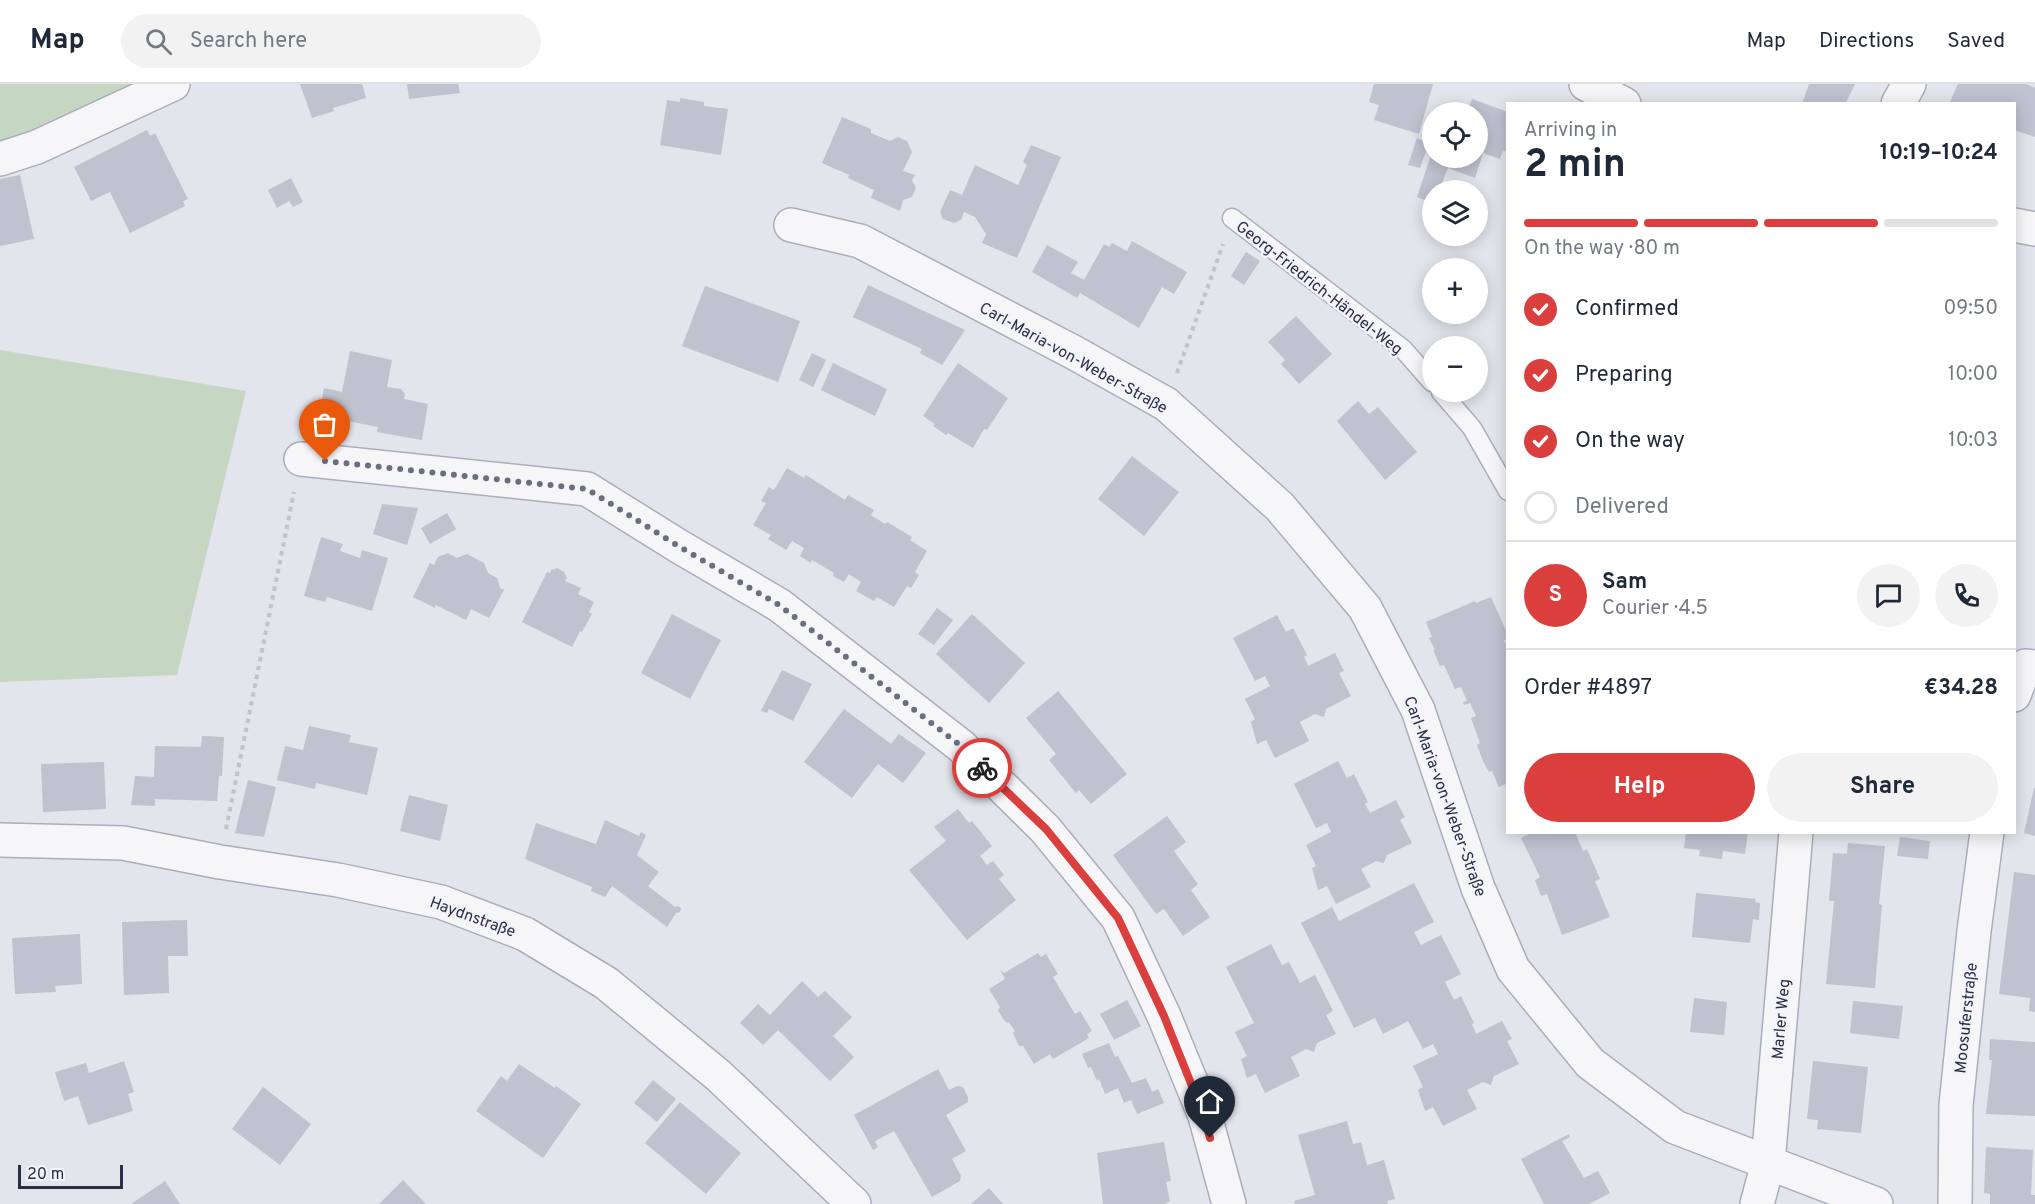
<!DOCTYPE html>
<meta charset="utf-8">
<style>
body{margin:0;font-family:Overpass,sans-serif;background:#f2f2f3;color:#1f2937;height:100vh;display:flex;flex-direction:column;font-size:22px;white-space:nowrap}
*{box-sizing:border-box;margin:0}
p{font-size:20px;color:#747a83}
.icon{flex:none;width:33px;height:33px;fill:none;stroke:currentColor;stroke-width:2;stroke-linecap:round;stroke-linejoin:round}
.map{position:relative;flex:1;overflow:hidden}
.panel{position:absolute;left:1506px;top:18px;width:510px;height:732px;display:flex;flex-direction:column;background:#fff;border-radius:0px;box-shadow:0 3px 15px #0003}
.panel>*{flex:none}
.fabs{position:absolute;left:1422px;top:18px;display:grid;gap:12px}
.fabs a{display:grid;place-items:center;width:66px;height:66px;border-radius:50%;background:#fff;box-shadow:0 3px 15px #0003;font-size:30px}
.scale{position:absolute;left:18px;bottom:15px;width:105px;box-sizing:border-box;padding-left:6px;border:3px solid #292f46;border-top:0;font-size:16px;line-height:21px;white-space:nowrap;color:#292f46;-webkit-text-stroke:4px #f2f4f9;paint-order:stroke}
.pin{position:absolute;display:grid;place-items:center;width:51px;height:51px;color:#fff;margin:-62px -26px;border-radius:50% 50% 50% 0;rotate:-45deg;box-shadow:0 0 6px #0007}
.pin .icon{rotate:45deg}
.courier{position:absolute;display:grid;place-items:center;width:60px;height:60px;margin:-30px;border:4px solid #da3f3e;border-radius:50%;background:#fff;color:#222;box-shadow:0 2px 8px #0007}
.summary em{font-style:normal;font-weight:700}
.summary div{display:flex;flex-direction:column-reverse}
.summary{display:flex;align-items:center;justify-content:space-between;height:102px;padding:0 18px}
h1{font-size:39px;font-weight:700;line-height:45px}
.bar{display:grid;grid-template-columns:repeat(4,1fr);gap:9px 6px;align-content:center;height:72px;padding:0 18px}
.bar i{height:8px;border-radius:4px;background:#e0e1e3}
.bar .selected{background:#da3f3e}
.bar p{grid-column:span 4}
.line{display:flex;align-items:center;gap:15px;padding:0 18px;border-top:2px solid #e0e1e3}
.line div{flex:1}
.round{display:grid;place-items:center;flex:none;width:63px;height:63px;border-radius:32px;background:#f2f2f3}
ol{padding:0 18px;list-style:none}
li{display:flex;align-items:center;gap:18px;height:66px}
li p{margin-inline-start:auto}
li .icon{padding:6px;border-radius:50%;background:#da3f3e;color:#fff;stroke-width:4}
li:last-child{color:#747a83}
li i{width:33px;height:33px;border:3px solid #e0e1e3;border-radius:50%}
.button{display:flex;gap:12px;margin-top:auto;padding:12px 18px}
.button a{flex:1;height:69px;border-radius:36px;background:#da3f3e;color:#fff;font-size:24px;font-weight:700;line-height:69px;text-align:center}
.button a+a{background:#f2f2f3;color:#1f2937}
header{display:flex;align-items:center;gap:36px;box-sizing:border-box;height:84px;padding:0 30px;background:#fff;border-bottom:2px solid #e0e1e3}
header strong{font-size:28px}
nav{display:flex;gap:33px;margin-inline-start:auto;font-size:21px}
.search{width:420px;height:54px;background:#f2f2f3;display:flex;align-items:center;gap:15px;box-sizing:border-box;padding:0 21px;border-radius:33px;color:#747a83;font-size:22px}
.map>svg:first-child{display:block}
.green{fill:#c5d6c3}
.building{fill:#bfc2cf}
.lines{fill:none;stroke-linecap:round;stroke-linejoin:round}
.service-casing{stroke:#aaaeba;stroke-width:21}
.minor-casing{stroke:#aaaeba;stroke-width:36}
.path{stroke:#c1c2ca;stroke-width:4;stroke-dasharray:4.5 4.5;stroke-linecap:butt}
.service{stroke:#f6f6f9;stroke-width:18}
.minor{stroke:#f6f6f9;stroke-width:33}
.done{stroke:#6a6f80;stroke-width:6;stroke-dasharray:0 10.8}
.route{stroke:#da3f3e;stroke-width:8}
.labels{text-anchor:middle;stroke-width:5;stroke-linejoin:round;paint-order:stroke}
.street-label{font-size:16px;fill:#292f46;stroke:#f2f4f9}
</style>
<header>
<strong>Map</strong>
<div class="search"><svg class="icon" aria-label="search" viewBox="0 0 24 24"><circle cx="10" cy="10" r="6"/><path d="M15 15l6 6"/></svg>Search here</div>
<nav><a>Map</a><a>Directions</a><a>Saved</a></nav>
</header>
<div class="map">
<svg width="2035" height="1120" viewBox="0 0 2035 1120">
<rect width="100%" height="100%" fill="#e2e5ec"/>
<!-- green -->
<path class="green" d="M0,0H173L0,75Z
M0,266L246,307L177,591L0,598Z"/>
<!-- building -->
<path class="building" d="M300,0H362L366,14L333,24L334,27L312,34Z
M407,0H458L460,9L409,15Z
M1374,0H1433L1419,50L1374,36L1379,21L1369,18Z
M1809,0H1855L1845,20H1802Z
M1958,0H2026L2035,4V53L2014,46V20H1949Z
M680,14L704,18V22L728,25L721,71L660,61L667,16L680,18Z
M1472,15L1508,28V68L1503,67L1500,75L1483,69L1475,94L1448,84L1439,106H1432V119L1417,113L1432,68V74H1478V28H1467Z
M842,33L871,45V49L890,57L898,53L907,57L912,68L903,87L915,91L912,96L916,104L912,113L903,116L900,127L871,114L874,106L848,94L849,91L822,79Z
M147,46L150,52L155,49L188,115L183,117L185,122L130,149L110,108L91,117L74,83Z
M1417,54L1429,59L1420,84L1408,81Z
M1031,61L1061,73L1017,174L982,159L986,150L975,133L964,128L961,136L954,139L943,135L940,128L950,106L962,111L975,81L1018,101L1027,81L1023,78Z
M20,91L34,155L0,162V95Z
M291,94L303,118L293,123L289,117L277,124L268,106Z
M1132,157L1187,188L1174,210L1162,203L1139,244L1080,209L1077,214L1032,188L1047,161L1078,178L1071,189L1084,196L1104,160L1109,163L1112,159L1127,167Z
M1246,168L1260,177L1244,201L1231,192Z
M868,201L965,246L942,281L920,269L922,265L853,233Z
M705,202L800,237L778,298L682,262Z
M1296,232L1332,270L1299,300L1281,280L1285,276L1268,258Z
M350,267L392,276L387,303L401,305L405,310L404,315L428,320L422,356L377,348L378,343L347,337V342L318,336L324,304L342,308Z
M812,269L826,276L813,303L799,296Z
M833,279L887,305L875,332L821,306Z
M958,279L1008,314L987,346L984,345L973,364L948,349L946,351L933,342L935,340L923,332Z
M1358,317L1369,330L1378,323L1417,368L1385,396L1337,337Z
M1132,372L1179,408L1144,452L1098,415Z
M787,384L804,394L806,391L845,416L848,411L874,426L871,431L885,440L887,438L912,453L910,456L927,467L915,488L919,491L911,504L907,502L894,523L877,513L874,517L856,507L861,498L849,490L844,498L833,492L834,489L812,476L811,479L800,472L804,464L792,457L786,466L768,455L771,451L753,441L766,419L761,417L769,403L774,406Z
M382,420L418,424L407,461L373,450Z
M447,429L456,445L430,460L421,444Z
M321,453L343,460L340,467L360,474L362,466L388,474L372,527L327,513L325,518L304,512Z
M448,469L457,474L467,470L484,479L488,489L497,494L500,504L504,506L489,534L471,525L466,536L436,521L435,524L413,513L430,479L434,481L438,473Z
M557,484L564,488L567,494L565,497L581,504L578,510L594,518L589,528L592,530L582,548L580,547L572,563L522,538L547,488L550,489L551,486Z
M1491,513L1508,551V555L1504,556L1508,564V699L1499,703L1492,687L1489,688L1483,677L1477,661L1480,659L1471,634L1476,632L1470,619L1464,621L1463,618L1467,617L1461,603L1455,605L1444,581L1440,582L1433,566H1435L1429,554L1432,553L1426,538L1475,517L1476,519Z
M937,524L953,536L934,561L918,550Z
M672,530L721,556L690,615L641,589Z
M972,530L1025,579L989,619L936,570Z
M1277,531L1286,548L1293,544L1307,571L1304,573L1308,582L1335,569L1344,587L1339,589L1351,612L1326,625L1324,633L1315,630L1300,638L1309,657L1275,674L1266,656L1257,660L1251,638L1255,635L1245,615L1270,602L1265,592L1255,597L1233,554Z
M782,586L812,600L793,637L769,625L767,629L761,627Z
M1058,607L1127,690L1091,720L1079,706L1076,709L1049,676L1056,670L1026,634Z
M844,625L891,660L899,650L926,669L903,699L878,680L852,714L804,678Z
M309,642L351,651L349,658L378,664L367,711L316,699L315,705L277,696L285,662L303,666Z
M202,652L224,653L222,692H219L217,717L155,715V722L131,721L135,692L154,693L155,662L201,663Z
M1338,677L1347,694L1354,690L1368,718L1365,720L1370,729L1396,716L1405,733L1400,736L1412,759L1387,771L1384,779L1376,777L1361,785L1371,803L1336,820L1327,802L1318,806L1312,784L1316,782L1306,761L1331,748L1327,739L1316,744L1294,700Z
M104,678L106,725L43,728L41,680Z
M248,696L276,703L264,753L235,749Z
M2034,704H2035V752L2024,749Z
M409,711L448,721L440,757L400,747Z
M958,725L969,739L972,737L992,762L980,772L987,781L993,777L1004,791L999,795L1016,816L967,856L909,786L946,757L934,743Z
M1167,732L1186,758L1174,767L1198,800L1191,806L1210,833L1183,852L1164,825L1156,830L1113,771Z
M605,736L639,752L641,748L646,751L637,771L659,788L648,802L675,823L678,822L681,824L680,828L676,829L667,843L612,802L605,813L591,807L592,803L525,775L536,739L596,760Z
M1533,748H1575L1583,767L1587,765L1600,795L1595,797L1610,833L1562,851L1547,810L1541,812L1535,796L1540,793L1521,754Z
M1686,748H1748L1745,770L1723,767L1722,775L1699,772L1700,766L1684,764Z
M1900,753L1930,757L1928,775L1897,772Z
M1848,759L1885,762L1879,820L1882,821L1875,904L1826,900L1834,817H1829L1833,769L1847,770Z
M2014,788L2035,791V928L2029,927L2030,914L1999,910Z
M1414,799L1434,838L1414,848L1421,861L1441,851L1461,890L1445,898L1454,916L1461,912L1474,939L1472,940L1476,950L1502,937L1512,955L1507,957L1519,980L1494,992L1491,1001L1483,998L1467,1006L1477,1025L1443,1042L1433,1023L1425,1027L1418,1006L1423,1003L1413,982L1438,970L1433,960L1423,965L1408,937L1383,950L1375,934L1354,944L1301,839L1332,823L1339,837Z
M1696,809L1756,815L1755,818L1760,819L1759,836L1753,835L1750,859L1692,853Z
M187,836L188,872H168L169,909L124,911L122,838Z
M80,850L82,900L55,902L56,908L15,910L12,854Z
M1271,860L1282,881L1289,878L1300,899L1315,891L1333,927L1326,931L1336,950L1317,959L1314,968L1306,965L1291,973L1300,992L1265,1009L1256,990L1247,994L1241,975L1247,972L1235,948L1254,939L1226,883Z
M1038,869L1041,873L1046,870L1058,890L1053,893L1075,930L1080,927L1092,947L1087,950L1089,954L1053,975L1050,970L1034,980L1023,962H1019L1013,949L1015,947L1009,938L1007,939L1003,935L998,926L1000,923L989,905L1005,895L1000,886L1004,889Z
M802,897L818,913L825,907L852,933L833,952L854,973L830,997L778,946L763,961L740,939L758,920L770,931Z
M1694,914L1727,918L1724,951L1690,948Z
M1127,916L1141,942L1114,956L1100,930Z
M1853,917L1903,922L1899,955L1850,949Z
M1990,955L2035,958V1032L1986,1030L1992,976H1989Z
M1109,959L1115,973L1118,972L1132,999L1146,994L1152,1008L1158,1005L1164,1019L1137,1030L1131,1016L1124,1019L1118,1004L1105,1010L1099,995L1097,997L1091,983L1088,984L1082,970Z
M124,977L134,1008L128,1010L133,1027L88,1041L78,1012L64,1017L55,988L86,979L89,989Z
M1813,977L1868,983L1861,1049L1817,1045L1818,1036L1807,1035Z
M519,980L555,1004L556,1002L581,1020L543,1074L476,1027L501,992L507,997Z
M938,985L949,1006L957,1002L963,1003L968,1013V1018L946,1031L966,1067L952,1075L961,1092L960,1097L932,1113L894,1047L875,1057L878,1063L873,1066L854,1031Z
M653,996L676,1015L657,1038L634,1019Z
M263,1003L311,1040L280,1081L232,1045Z
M680,1018L741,1069L706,1110L645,1059Z
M1347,1037L1353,1060L1361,1058L1367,1081L1384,1076L1395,1115L1387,1117L1388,1120H1295L1294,1117L1315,1111L1298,1051Z
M1569,1050L1570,1053L1562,1057L1584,1094L1598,1087L1610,1109L1589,1120H1544L1521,1075Z
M1164,1058L1171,1097L1166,1098L1170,1117L1165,1120H1103L1097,1069Z
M1986,1063L2033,1066L2031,1111H2035V1120H1990V1110L1984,1109Z
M403,1096L426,1120H379Z
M165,1097L180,1120H131Z
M989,1104L1003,1120H971Z"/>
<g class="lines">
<defs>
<path id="service" d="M1232,134L1403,265L1432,298
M1441,308L1472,344L1508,407"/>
<path id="minor" d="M1586,0L1624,20
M1898,20L1909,0
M0,75L37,63L173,0
M791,141L860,157L1073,268L1166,320L1280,423L1365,524L1418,626L1478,804L1513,885L1590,979L1675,1043L1876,1120
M2014,141L2035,145
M301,375L587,405L680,463L779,521L961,662L1045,745L1118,834L1164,932L1205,1032L1229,1120
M2014,611L2025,582L2035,583
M0,756L123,759L220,778L338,796L441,818L525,850L606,899L719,992L854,1120
M1757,1120L1768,1079L1796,748
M1955,1120L1956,1021L1974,847L1987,748"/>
</defs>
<!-- service casing -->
<use href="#service" class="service-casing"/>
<!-- minor casing -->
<use href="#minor" class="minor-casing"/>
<!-- path -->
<path class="path" d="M1177,289L1223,160
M226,745L294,408"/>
<!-- service -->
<use href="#service" class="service"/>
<!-- minor -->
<use href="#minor" class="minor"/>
</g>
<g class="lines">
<!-- done -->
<path class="done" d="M325,377L587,405L680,463L779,521L961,662L982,684"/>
<!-- route -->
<path class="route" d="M982,684L1046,745L1118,834L1164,932L1204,1032L1210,1054"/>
</g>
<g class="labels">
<!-- street labels -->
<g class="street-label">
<text transform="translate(1320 203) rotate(38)" y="6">Georg-Friedrich-Händel-Weg</text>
<text transform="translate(1074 273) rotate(29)" y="6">Carl-Maria-von-Weber-Straße</text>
<text transform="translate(1446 712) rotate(70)" y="6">Carl-Maria-von-Weber-Straße</text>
<text transform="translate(473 832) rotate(20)" y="6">Haydnstraße</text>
<text transform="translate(1965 934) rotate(-84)" y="6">Moosuferstraße</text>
<text transform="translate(1780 935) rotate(-85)" y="6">Marler Weg</text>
</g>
</g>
</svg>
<div class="fabs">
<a><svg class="icon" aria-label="locate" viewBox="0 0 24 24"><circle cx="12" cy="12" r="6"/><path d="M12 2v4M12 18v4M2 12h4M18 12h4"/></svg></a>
<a><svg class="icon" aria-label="layers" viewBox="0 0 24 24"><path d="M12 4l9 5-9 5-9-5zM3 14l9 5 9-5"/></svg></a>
<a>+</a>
<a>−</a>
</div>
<div class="scale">20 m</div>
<div class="pin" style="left:325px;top:377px;background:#ea580c"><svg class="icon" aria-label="bag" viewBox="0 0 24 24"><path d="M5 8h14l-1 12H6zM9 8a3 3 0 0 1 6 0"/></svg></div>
<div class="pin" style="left:1210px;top:1054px;background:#1f2937"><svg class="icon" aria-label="home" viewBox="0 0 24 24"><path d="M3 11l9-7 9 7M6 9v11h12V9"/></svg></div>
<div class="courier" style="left:982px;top:684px"><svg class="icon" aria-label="bike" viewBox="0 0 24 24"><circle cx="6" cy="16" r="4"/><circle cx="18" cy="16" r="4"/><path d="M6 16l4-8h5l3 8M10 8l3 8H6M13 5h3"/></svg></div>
<section class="panel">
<div class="summary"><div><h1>2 min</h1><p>Arriving in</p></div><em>10:19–10:24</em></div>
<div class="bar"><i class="selected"></i><i class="selected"></i><i class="selected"></i><i></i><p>On the way · 80 m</p></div>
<ol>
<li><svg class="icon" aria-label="check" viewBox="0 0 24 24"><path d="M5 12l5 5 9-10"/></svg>Confirmed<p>09:50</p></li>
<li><svg class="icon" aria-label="check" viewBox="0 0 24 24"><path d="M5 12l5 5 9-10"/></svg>Preparing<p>10:00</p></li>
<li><svg class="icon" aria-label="check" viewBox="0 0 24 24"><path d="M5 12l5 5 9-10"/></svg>On the way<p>10:03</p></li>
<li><i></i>Delivered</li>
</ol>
<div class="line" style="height:108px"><b class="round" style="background:#da3f3e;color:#fff">S</b><div><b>Sam</b><p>Courier · 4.5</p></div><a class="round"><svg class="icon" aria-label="chat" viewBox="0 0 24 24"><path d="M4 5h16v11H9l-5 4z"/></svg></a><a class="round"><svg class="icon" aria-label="phone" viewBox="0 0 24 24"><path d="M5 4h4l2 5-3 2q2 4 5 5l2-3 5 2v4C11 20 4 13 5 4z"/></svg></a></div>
<div class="line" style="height:78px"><div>Order #4897</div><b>€34.28</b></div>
<div class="button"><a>Help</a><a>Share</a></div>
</section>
</div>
